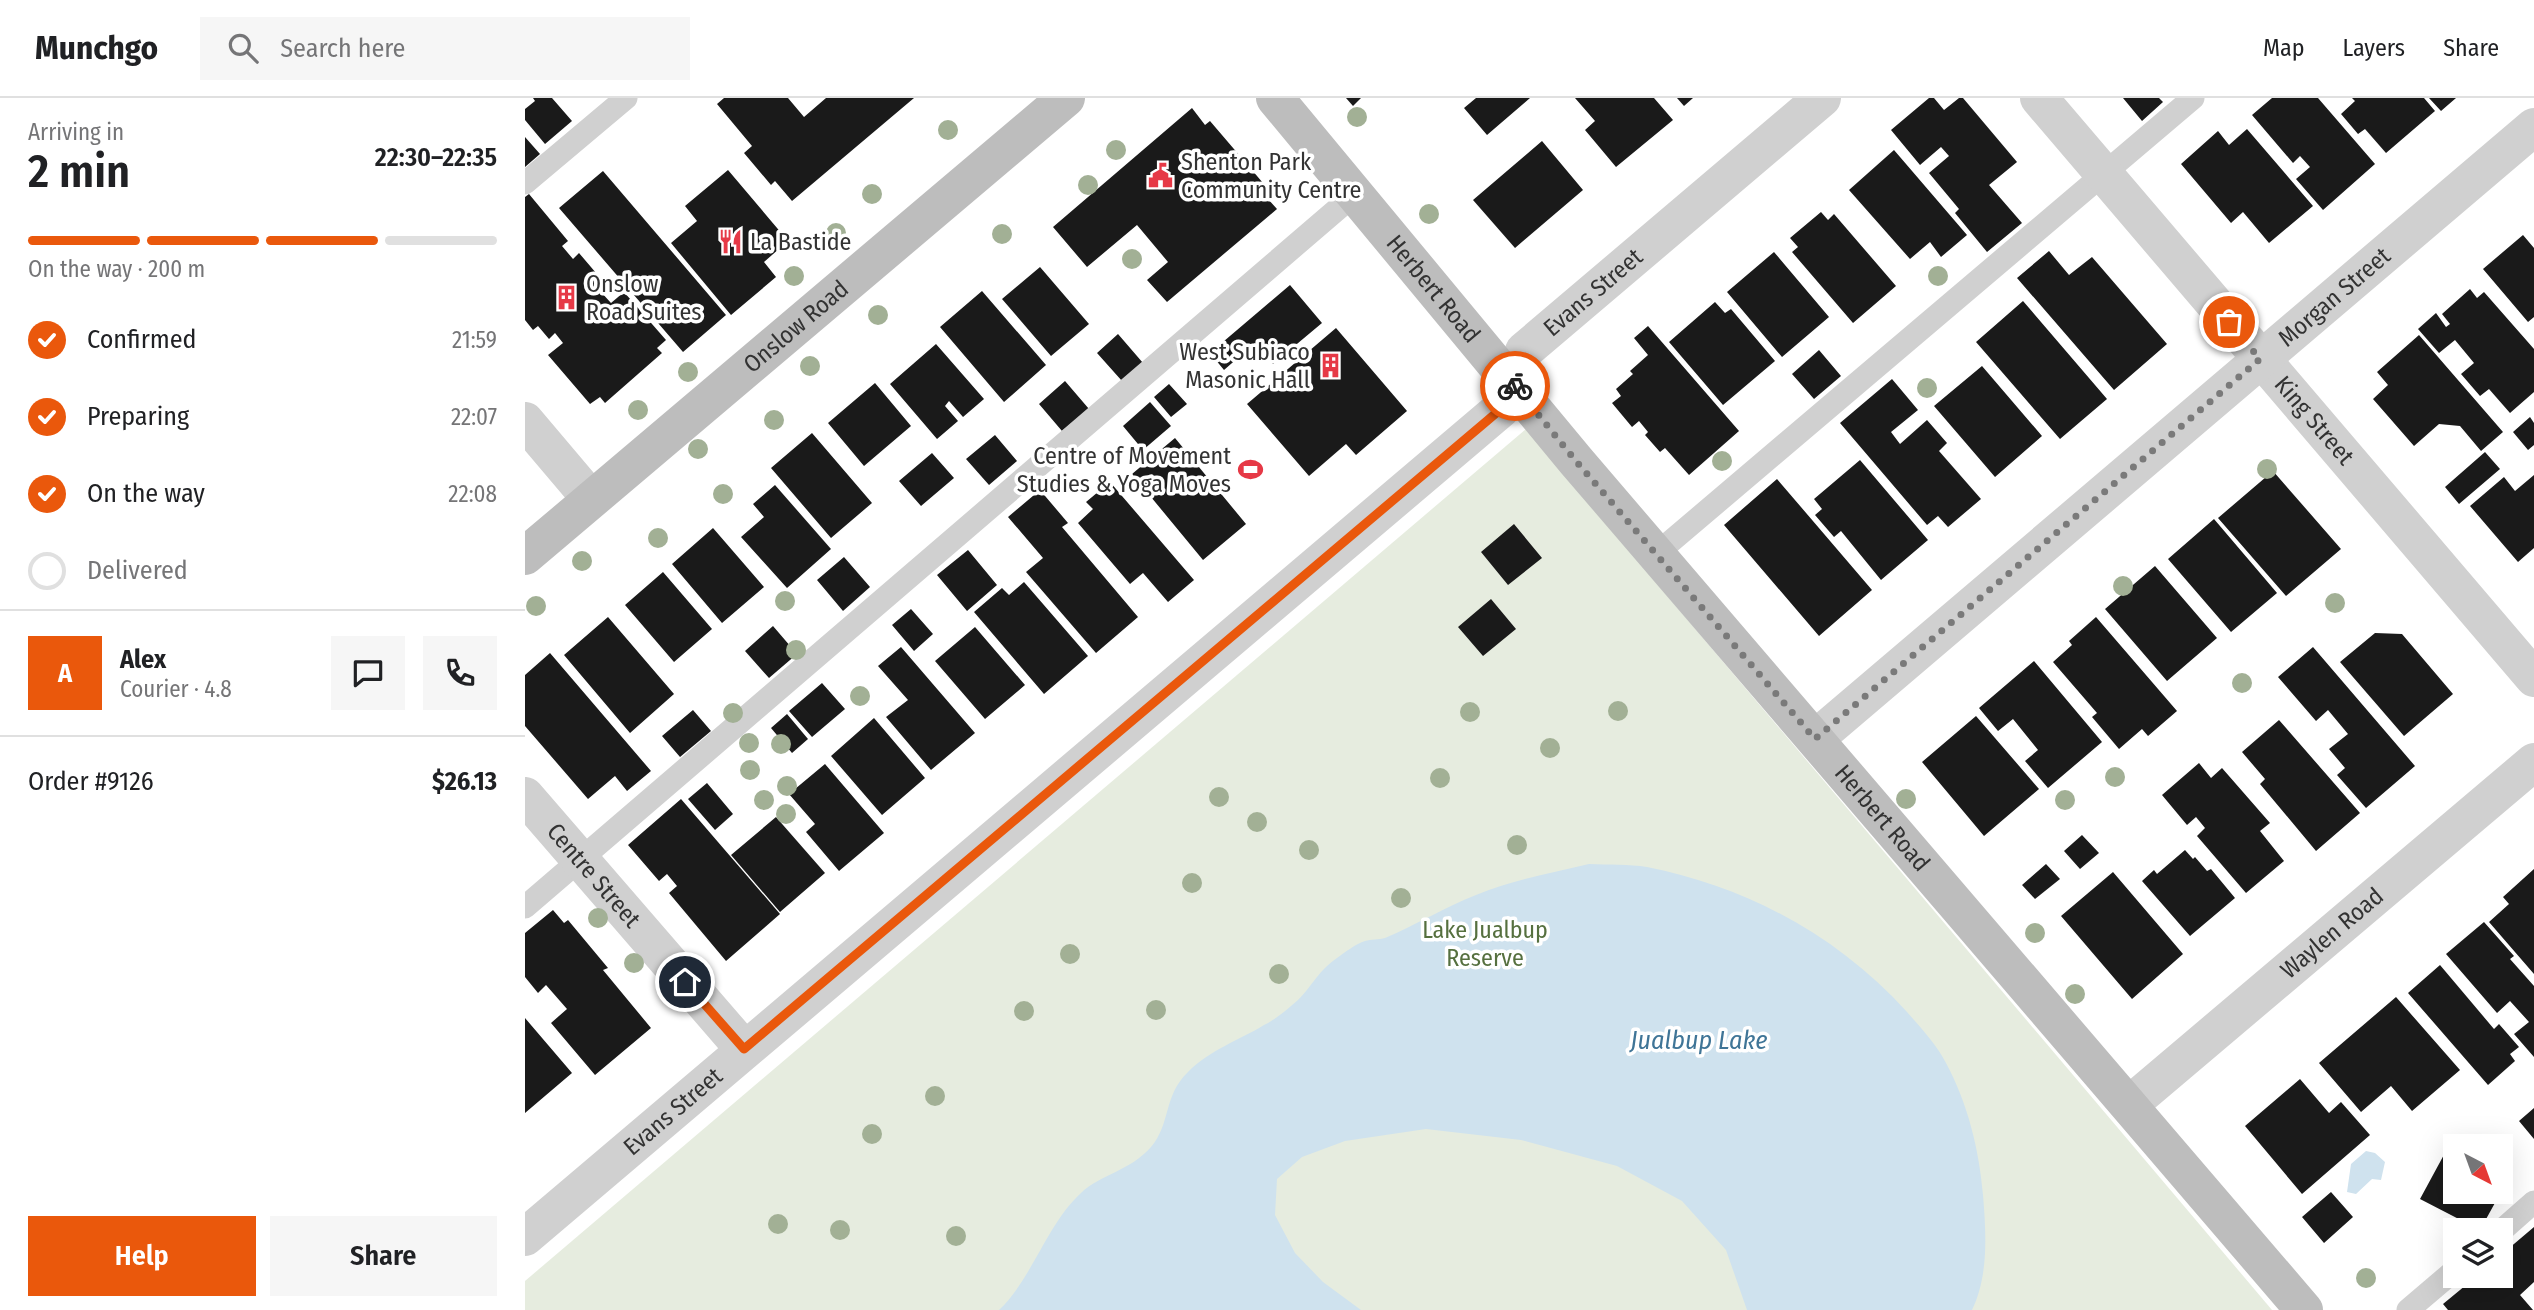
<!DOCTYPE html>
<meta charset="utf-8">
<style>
body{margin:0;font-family:"Fira Sans Condensed",sans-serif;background:#f6f6f6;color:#202124;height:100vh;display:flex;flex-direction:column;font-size:26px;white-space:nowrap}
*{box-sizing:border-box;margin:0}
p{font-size:23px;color:#757577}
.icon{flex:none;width:38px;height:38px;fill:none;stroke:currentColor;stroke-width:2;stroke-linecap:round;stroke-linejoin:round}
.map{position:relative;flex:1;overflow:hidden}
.side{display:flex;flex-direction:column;background:#fff;width:525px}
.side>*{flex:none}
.needle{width:46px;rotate:139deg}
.buttons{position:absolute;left:1918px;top:1036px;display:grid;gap:14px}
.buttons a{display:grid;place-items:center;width:70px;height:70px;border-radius:0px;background:#fff;box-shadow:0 7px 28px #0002;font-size:35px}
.pin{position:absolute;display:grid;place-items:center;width:60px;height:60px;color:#fff;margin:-30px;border:4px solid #fff;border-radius:50%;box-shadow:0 2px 7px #0007}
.courier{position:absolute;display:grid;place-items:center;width:70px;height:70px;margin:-35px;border:5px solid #ea580c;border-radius:50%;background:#fff;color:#222;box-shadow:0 2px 9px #0007}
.overview em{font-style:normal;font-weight:600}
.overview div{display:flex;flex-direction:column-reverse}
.overview{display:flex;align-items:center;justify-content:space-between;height:119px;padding:0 28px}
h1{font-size:46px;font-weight:600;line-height:52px}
.bar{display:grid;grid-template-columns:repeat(4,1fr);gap:10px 7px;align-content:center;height:84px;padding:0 28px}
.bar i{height:9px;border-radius:5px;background:#e0e0e0}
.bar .current{background:#ea580c}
.bar p{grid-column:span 4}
.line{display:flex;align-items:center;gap:18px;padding:0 28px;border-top:2px solid #e0e0e0}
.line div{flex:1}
.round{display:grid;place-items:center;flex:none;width:74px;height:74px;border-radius:0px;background:#f6f6f6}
ol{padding:0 28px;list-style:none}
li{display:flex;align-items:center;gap:21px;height:77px}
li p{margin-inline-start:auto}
li .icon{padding:7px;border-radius:50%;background:#ea580c;color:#fff;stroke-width:4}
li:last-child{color:#757577}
li i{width:38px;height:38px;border:4px solid #e0e0e0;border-radius:50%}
.button{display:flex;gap:14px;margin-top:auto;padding:14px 28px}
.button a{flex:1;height:80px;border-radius:0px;background:#ea580c;color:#fff;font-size:28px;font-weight:600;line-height:80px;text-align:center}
.button a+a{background:#f6f6f6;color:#202124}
header{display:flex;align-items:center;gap:42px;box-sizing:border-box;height:98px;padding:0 35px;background:#fff;border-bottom:2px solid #e0e0e0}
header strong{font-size:33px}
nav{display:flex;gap:38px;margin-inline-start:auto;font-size:24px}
.search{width:490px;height:63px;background:#f6f6f6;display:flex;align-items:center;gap:18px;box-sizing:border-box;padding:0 24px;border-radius:0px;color:#757577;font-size:26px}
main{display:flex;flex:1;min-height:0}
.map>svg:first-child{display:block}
.green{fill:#e6ecdf}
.water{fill:#cfe2ee}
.building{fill:#1a1a1a}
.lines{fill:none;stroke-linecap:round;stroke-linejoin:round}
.lane{stroke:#d0d0d0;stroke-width:23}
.street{stroke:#d0d0d0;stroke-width:38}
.secondary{stroke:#bdbdbd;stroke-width:38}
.tree{fill:#a2b095}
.done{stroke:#7a7a7a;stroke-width:7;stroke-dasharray:0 12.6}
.route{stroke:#ea580c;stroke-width:9}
.labels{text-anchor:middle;stroke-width:7;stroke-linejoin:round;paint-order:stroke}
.poi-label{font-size:24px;fill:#333;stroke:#fff;text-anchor:start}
.street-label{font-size:24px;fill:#333;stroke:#fff}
.park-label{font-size:24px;fill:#56703f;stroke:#fff}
.water-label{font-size:26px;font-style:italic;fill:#3f7597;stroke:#fff}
</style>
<header>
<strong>Munchgo</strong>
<div class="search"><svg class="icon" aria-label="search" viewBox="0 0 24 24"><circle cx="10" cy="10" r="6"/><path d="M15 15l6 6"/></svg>Search here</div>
<nav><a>Map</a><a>Layers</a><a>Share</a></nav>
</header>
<main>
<section class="side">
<div class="overview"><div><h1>2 min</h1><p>Arriving in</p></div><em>22:30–22:35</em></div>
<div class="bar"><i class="current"></i><i class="current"></i><i class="current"></i><i></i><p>On the way · 200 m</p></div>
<ol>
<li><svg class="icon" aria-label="check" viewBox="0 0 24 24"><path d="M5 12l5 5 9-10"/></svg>Confirmed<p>21:59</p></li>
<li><svg class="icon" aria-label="check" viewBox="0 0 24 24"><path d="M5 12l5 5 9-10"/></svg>Preparing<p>22:07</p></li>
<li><svg class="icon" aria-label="check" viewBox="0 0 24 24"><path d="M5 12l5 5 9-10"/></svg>On the way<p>22:08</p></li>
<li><i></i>Delivered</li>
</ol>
<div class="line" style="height:126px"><b class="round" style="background:#ea580c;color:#fff">A</b><div><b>Alex</b><p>Courier · 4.8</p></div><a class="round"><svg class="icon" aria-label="chat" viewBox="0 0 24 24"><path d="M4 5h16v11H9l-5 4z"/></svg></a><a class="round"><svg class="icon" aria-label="phone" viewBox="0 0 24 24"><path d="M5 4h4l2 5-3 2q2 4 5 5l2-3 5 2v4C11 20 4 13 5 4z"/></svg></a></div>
<div class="line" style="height:91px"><div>Order #9126</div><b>$26.13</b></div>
<div class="button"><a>Help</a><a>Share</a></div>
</section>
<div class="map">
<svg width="2009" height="1212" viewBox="0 0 2009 1212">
<rect width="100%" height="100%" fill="#fff"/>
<!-- green -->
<path class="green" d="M1001,331L1747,1212H0V1183Z"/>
<!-- water -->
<path class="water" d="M1064,766C1083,767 1104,766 1122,769C1223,789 1313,838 1382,914C1396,930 1411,946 1421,965C1443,1006 1454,1051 1458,1097C1461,1134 1464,1177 1447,1212H1222L1201,1152L1157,1103L1092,1068L996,1042L901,1031L820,1043L777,1059L752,1081L750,1117L770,1155L798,1184L836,1212H474C507,1181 522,1126 556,1095C576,1076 605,1073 626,1049C646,1026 638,998 663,974C686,951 713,943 739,927C751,921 763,911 773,902C788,887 793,873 812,860C820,854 831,846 840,843C846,841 854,842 860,840C891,827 920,809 951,797C987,782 1026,775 1064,766Z
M1841,1053L1850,1055L1860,1064L1856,1082L1847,1081L1831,1096L1822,1094L1826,1066Z"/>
<!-- building -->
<path class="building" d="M8,0H27L47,23L20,46L0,22V11L10,3Z
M199,0H263L279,19L301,0H389L267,103L250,83L246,87L219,55L227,48L192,6Z
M821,0H836L828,8Z
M951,0H1005L962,37L939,10Z
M1050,0H1129L1148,22L1091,69L1060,32L1070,23Z
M1152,0H1168L1159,8Z
M1404,0H1409L1419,12L1434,0H1438L1492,64L1464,87L1497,125L1462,154L1430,115L1434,111L1404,75L1424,58L1416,49L1395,67L1366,32Z
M1598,0H1634L1638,4L1617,23Z
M1747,0H1793L1850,66L1798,112L1771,81L1785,69L1775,58L1768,65L1727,17Z
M1827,0H1899L1910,13L1861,55L1840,31L1833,36L1816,16L1830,3Z
M1904,0H1931L1916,13Z
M667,10L680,27L685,23L738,85L733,90L752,111L642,204L622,182L643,164L612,127L562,169L528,129Z
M1722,31L1788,108L1744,145L1718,114L1706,125L1656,66L1693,33L1704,47Z
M0,39L15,56L0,69Z
M1017,43L1058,92L990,150L948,102Z
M1369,52L1442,137L1416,159L1405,144L1385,161L1324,92Z
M203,72L263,143L239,164L251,179L206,217L146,145L172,123L160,108Z
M78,73L201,217L158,254L34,110Z
M4,96L43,143L37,148L48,161L54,155L83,189L76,194L86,205L99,194L141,242L132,250L137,255L80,305L75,299L65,306L23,257L38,245L30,235L24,241L13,228L8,232L0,222V99Z
M1296,114L1303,122L1309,116L1371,188L1328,225L1267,154L1273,149L1265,140Z
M1998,137L2009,150V219L2003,224L1958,171Z
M1524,153L1544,177L1567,159L1642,246L1589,292L1492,180Z
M1249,154L1304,219L1257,259L1202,194Z
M515,169L564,226L526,258L477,201Z
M765,187L797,225L748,266L730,245L699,272L685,255Z
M1945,191L1952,200L1959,194L2009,251V294L1985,315L1964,291L1955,298L1936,276L1949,265L1930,242L1914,255L1893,231L1911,215L1921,229L1925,226L1917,216Z
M457,193L521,267L479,304L415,229Z
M1498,203L1582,301L1535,341L1451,244Z
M1190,204L1200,215L1206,211L1250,263L1198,307L1144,244Z
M1123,228L1214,333L1164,377L1140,350L1135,354L1120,337L1123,334L1114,323L1107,329L1087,305L1096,298L1091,291L1108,276L1105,273L1123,257L1109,240Z
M811,230L882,313L831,357L821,346L784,378L722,306Z
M593,236L618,265L597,283L572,255Z
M1894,237L1978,334L1956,353L1935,328L1914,326L1889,348L1848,301L1863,287L1852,274Z
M411,246L459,301L438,319L424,303L420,308L433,323L412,341L365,286Z
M1294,252L1316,278L1289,301L1267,276Z
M1457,268L1517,338L1470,379L1409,308Z
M1367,281L1393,312L1366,334L1375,346L1402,322L1422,345L1414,353L1456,401L1423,429L1413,418L1402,427L1315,325Z
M540,283L564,311L537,333L514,306Z
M350,285L386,328L339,368L303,325Z
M644,286L662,306L646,319L629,299Z
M625,304L646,328L618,352L598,328Z
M2005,319L2009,325V347L2003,352L1988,334Z
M287,335L347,405L306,440L246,370Z
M470,337L492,363L464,387L441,361Z
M650,340L721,426L678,462L607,376Z
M1960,354L1975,371L1934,406L1920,389Z
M407,355L429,380L396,408L374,383Z
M1335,362L1403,442L1356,482L1316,433L1309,439L1290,417L1297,411L1289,401Z
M1748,373L1816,451L1761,498L1693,420Z
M2009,377V450L1993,464L1945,408L1979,379L1990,393Z
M1252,381L1347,492L1294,538L1199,427Z
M585,384L669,482L643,504L618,475L605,486L553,425L568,411L561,404Z
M250,387L306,451L262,490L216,439L239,419L228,406Z
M515,392L543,425L537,429L613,519L571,555L501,474L518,460L483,419Z
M1689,421L1752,495L1706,534L1643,461Z
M989,426L1017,460L983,487L956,454Z
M188,430L239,489L197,525L147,466Z
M443,452L472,487L442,513L412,477Z
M319,459L345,489L318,513L292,482Z
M1630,468L1692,540L1642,583L1580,511Z
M138,474L187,531L149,564L100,507Z
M499,484L563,558L519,596L449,514L477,490L484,497Z
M966,501L991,531L958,558L933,529Z
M386,511L408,536L389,553L367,527Z
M83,519L149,596L105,635L39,557Z
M1571,519L1652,613L1623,638L1617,631L1594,651L1567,619L1572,615L1528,564L1547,547L1544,543Z
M248,528L272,556L244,580L220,553Z
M450,529L500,587L460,621L410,563Z
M1850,535L1877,536L1928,596L1879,638L1815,564Z
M376,549L450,635L406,672L361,619L383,602L353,568Z
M1788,549L1890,668L1841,710L1812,677L1820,670L1804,651L1823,636L1803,612L1791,623L1753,579Z
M25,555L126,673L102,693L90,678L63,701L0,628V577Z
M1509,563L1577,644L1523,690L1500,663L1513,652L1488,621L1473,633L1454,610Z
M297,585L320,611L287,639L264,613Z
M168,612L186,633L155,659L137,638Z
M262,616L283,641L267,655L246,630Z
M1451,618L1514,691L1459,738L1397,664Z
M349,620L400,680L357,717L306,658Z
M1754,622L1835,715L1791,753L1735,686L1740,681L1717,654Z
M1674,665L1686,680L1697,670L1745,725L1735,733L1759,763L1721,795L1672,738L1680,730L1671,719L1662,727L1637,697Z
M300,666L359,735L314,773L281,734L290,726L264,696Z
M182,685L208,716L190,732L163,701Z
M156,701L255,816L201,863L144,795L152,788L142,776L134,783L103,747Z
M251,719L300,775L255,814L206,757Z
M1557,737L1574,755L1555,771L1539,753Z
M1660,752L1668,761L1670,759L1682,773L1686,771L1710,800L1665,838L1617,783L1629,772L1632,776Z
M1521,766L1535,781L1510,801L1497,787Z
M2009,771V876L1964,824L1984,806L1978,799Z
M1588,774L1658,856L1607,901L1536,818Z
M28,812L39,825L43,822L83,870L78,872L126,930L70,977L26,925L42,911L21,887L13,895L0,879V835Z
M1959,824L1989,858L1985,861L2009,888V959L1989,936L2004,924L1985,903L1972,915L1921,856Z
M1915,867L1969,931L1974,926L1994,949L1985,956L1990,963L1963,987L1883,895Z
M1871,899L1935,972L1887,1013L1866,988L1836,1014L1794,965Z
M0,920L47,975L0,1015Z
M1775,981L1804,1015L1816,1004L1845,1037L1777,1096L1720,1028Z
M2009,1010V1041L1994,1023Z
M1921,1053L1930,1058V1094H1976L1955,1132L1895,1101Z
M1806,1094L1828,1119L1799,1145L1777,1119Z
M2009,1129V1184L1995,1197L2008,1212H1923L1918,1206L1952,1178H1976V1157Z"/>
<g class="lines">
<!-- lane -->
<path class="lane" d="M0,85L101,0
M1131,456L1668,0
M0,809L830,96
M1976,1133L2009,1104
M1883,1212L1930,1172"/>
<!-- street -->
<g class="street">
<path id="s1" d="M1514,0L2009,580"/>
<path d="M0,323L66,401"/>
<path id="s2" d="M1290,641L2009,29"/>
<path id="s3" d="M0,698L219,951"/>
<path id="s4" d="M1604,1007L2009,664"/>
<path id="s5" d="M0,1139L977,310L999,253L1297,0"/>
</g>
<!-- secondary -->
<g class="secondary">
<path id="s6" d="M750,0L1051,363L1779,1212"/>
<path id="s7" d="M0,458L541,0"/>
</g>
</g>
<!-- trees -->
<g class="tree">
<circle cx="832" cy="19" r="10"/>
<circle cx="423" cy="32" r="10"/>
<circle cx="591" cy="52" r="10"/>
<circle cx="563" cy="87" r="10"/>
<circle cx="347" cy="96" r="10"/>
<circle cx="904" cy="116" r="10"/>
<circle cx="311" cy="135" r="10"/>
<circle cx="477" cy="136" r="10"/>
<circle cx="607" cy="161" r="10"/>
<circle cx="269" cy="178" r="10"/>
<circle cx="1413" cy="178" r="10"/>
<circle cx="353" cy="217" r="10"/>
<circle cx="285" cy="268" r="10"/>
<circle cx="163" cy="274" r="10"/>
<circle cx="1402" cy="290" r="10"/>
<circle cx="113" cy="312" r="10"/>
<circle cx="249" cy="322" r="10"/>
<circle cx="173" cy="351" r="10"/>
<circle cx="1197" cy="363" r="10"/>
<circle cx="1742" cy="371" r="10"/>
<circle cx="198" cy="396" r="10"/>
<circle cx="133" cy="440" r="10"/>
<circle cx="57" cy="463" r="10"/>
<circle cx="1598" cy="488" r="10"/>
<circle cx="260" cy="503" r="10"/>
<circle cx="1810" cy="505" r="10"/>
<circle cx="11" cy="508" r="10"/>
<circle cx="271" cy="552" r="10"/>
<circle cx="1717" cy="585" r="10"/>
<circle cx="335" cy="598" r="10"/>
<circle cx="1093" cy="613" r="10"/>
<circle cx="945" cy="614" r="10"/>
<circle cx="208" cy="615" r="10"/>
<circle cx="224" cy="645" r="10"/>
<circle cx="256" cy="646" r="10"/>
<circle cx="1025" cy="650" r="10"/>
<circle cx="225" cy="672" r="10"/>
<circle cx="1590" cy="679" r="10"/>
<circle cx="915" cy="680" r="10"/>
<circle cx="262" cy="688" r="10"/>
<circle cx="694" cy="699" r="10"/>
<circle cx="1381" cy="701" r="10"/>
<circle cx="239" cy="702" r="10"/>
<circle cx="1540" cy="702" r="10"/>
<circle cx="261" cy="716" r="10"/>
<circle cx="732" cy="724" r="10"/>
<circle cx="992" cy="747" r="10"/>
<circle cx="784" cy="752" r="10"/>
<circle cx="667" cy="785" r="10"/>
<circle cx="876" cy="800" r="10"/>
<circle cx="73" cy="820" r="10"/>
<circle cx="1510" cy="835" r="10"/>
<circle cx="545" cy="856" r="10"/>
<circle cx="109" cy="865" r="10"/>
<circle cx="754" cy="876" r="10"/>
<circle cx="1550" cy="896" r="10"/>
<circle cx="631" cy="912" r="10"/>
<circle cx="499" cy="913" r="10"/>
<circle cx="410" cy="998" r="10"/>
<circle cx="347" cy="1036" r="10"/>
<circle cx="253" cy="1126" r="10"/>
<circle cx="315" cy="1132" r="10"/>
<circle cx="431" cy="1138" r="10"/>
<circle cx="1841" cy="1180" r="10"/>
</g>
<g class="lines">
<!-- done -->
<path class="done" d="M990,288L1051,363L1290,641L1735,261L1704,224"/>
<!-- route -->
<path class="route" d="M160,884L219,951L963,322L977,310L987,284L990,288"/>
</g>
<!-- icons -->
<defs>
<symbol id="civic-bare" viewBox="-9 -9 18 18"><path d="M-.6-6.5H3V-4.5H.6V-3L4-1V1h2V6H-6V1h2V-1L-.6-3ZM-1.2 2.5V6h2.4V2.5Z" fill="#e63946" stroke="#fff" stroke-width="2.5" paint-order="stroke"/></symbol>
<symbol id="restaurant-bare" viewBox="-9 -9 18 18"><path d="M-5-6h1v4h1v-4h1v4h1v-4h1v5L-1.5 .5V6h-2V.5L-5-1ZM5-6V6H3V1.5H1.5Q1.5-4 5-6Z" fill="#e63946" stroke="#fff" stroke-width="2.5" paint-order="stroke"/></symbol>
<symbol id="building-bare" viewBox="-9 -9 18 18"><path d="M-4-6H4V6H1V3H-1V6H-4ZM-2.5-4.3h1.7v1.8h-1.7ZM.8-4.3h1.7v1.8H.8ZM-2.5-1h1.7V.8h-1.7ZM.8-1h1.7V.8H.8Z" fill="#e63946" stroke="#fff" stroke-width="2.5" paint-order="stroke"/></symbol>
<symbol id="stadium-bare" viewBox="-9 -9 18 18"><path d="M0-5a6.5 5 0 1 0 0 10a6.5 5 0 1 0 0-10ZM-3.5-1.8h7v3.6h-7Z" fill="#e63946" stroke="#fff" stroke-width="2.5" paint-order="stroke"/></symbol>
</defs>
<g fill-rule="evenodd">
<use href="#civic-bare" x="618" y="60" width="35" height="35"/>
<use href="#restaurant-bare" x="188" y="126" width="35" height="35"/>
<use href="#building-bare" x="24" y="182" width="35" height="35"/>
<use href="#building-bare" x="788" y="250" width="35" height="35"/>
<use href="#stadium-bare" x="708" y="354" width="35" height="35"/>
</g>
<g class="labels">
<!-- poi labels -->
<g class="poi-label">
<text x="656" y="72">Shenton Park<tspan x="656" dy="28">Community Centre</tspan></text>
<text x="225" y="152">La Bastide</text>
<text x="61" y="194">Onslow<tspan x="61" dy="28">Road Suites</tspan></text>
<text x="785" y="262" text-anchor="end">West Subiaco<tspan x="785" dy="28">Masonic Hall</tspan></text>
<text x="706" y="366" text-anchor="end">Centre of Movement<tspan x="706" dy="28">Studies &amp; Yoga Moves</tspan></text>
</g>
<!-- street labels -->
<g class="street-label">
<text dy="8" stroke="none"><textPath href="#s6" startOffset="248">Herbert Road</textPath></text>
<text dy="8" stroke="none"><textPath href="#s5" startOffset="1433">Evans Street</textPath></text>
<text dy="8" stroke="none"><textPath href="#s2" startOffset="682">Morgan Street</textPath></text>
<text dy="8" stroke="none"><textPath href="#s7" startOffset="355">Onslow Road</textPath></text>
<text dy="8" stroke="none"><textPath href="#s1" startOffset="424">King Street</textPath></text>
<text dy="8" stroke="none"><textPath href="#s6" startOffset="942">Herbert Road</textPath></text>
<text dy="8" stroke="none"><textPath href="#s3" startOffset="105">Centre Street</textPath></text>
<text dy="8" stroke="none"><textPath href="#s4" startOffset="266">Waylen Road</textPath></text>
<text dy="8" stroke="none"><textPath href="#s5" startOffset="194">Evans Street</textPath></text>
</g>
<!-- park labels -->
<g class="park-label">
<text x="960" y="840">Lake Jualbup<tspan x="960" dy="28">Reserve</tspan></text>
</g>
<!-- water labels -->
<g class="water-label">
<text x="1174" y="951">Jualbup Lake</text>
</g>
</g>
</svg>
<div class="buttons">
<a><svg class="needle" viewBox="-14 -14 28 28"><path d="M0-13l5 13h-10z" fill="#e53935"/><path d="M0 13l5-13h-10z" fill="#757577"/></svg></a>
<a><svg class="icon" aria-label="layers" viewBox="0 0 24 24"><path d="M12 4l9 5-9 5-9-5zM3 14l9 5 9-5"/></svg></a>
</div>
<div class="pin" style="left:1704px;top:224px;background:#ea580c"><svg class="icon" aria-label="bag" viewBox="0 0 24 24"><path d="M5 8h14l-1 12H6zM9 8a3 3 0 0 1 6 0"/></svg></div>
<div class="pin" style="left:160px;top:884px;background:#1f2937"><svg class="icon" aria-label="home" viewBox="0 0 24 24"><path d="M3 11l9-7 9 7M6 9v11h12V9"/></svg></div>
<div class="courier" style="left:990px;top:288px"><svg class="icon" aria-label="bike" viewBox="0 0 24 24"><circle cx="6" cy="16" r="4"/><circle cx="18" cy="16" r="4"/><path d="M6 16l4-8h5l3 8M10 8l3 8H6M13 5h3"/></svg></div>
</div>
</main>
